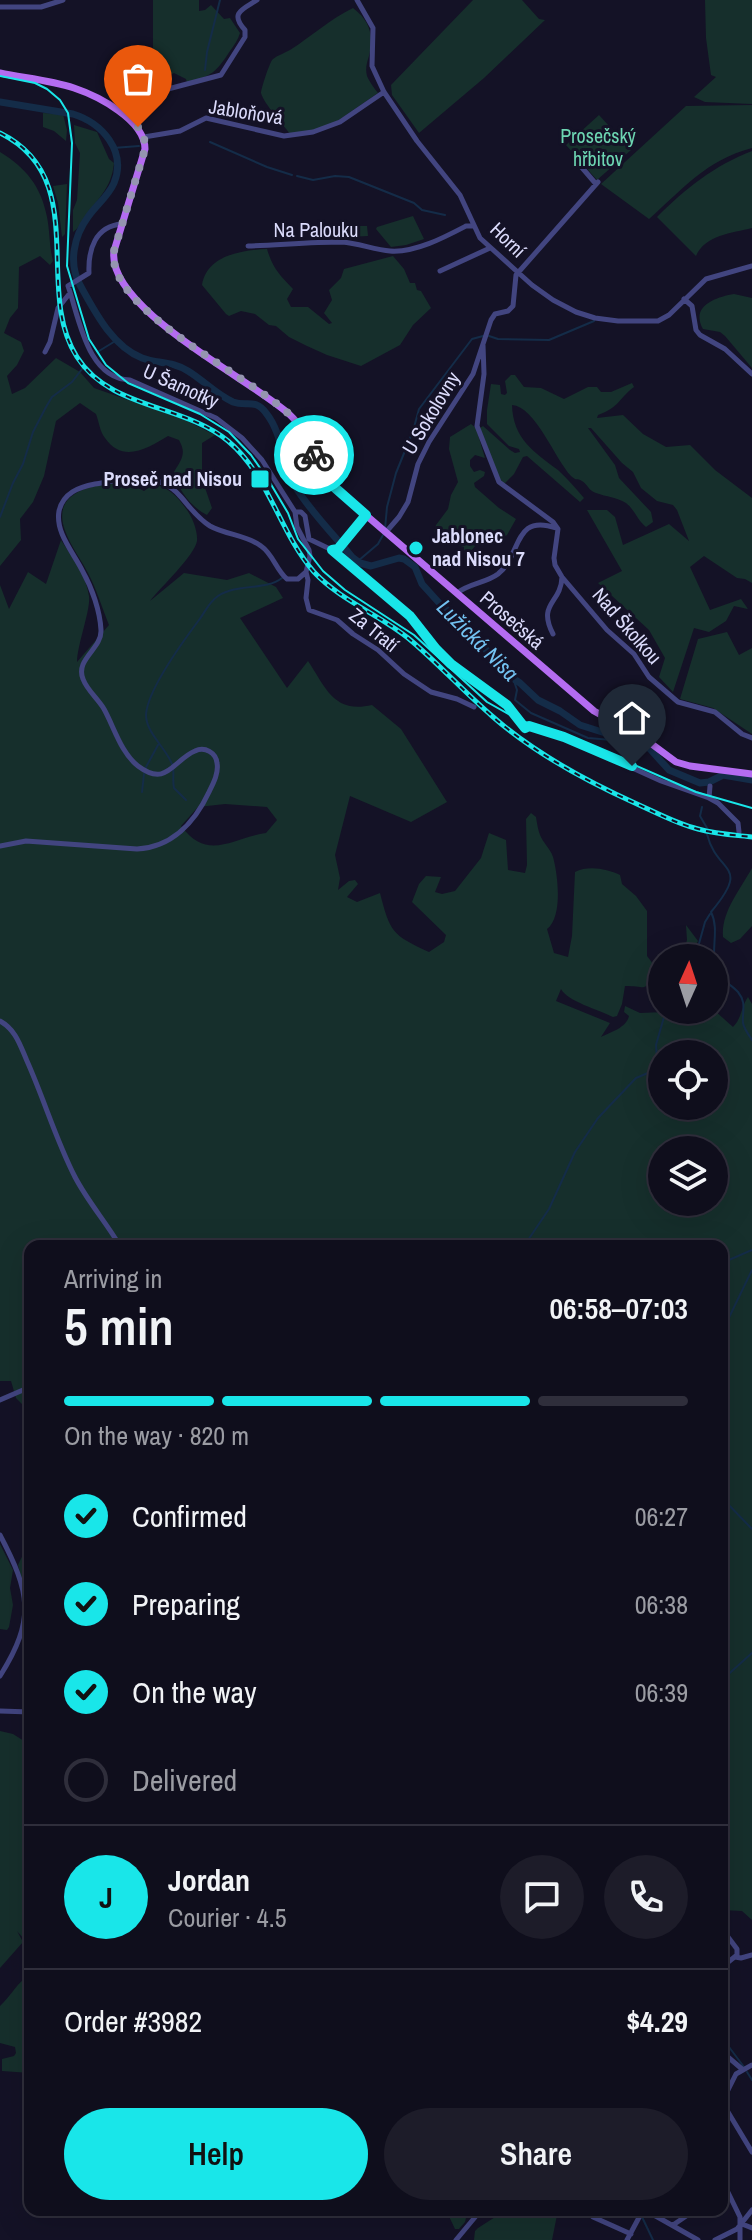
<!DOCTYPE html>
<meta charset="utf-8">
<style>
body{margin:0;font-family:"Archivo Narrow",sans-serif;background:#1d1c29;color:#f1f3f6;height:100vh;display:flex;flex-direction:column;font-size:30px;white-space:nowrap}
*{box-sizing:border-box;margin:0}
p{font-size:26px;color:#9b9ca3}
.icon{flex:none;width:44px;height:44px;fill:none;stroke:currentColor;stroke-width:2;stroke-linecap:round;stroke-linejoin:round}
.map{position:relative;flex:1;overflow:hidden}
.drawer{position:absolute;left:24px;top:1240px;width:704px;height:976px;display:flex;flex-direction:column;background:#0f0e1c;border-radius:16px;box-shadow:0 8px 32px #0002,0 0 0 2px #2f2e3b}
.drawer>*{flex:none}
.needle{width:52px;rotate:3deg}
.controls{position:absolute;left:648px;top:944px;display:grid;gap:16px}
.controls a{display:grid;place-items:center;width:80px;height:80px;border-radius:50%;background:#0f0e1c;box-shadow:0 8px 32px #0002,0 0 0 2px #2f2e3b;font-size:40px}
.pin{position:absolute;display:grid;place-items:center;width:68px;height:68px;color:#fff;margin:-82px -34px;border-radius:50% 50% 50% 0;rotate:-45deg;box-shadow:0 0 8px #0007}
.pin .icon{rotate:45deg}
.courier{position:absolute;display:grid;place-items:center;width:80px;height:80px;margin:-40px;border:6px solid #19e6e9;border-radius:50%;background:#fff;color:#222;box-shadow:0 2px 10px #0007}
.head em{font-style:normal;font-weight:600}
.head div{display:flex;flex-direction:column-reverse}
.head{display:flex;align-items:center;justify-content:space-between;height:136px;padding:0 40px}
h1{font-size:52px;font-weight:600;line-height:60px}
.bar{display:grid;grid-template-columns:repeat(4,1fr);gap:12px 8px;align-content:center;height:96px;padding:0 40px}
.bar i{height:10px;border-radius:6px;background:#2f2e3b}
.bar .active{background:#19e6e9}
.bar p{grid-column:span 4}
.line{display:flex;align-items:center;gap:20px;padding:0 40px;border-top:2px solid #2f2e3b}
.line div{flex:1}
.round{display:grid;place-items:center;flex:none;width:84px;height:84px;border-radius:42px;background:#1d1c29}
ol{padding:0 40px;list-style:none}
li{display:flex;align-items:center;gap:24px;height:88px}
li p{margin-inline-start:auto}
li .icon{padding:8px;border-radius:50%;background:#19e6e9;color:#111;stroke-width:4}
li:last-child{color:#9b9ca3}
li i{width:44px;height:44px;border:4px solid #2f2e3b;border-radius:50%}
.cta{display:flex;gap:16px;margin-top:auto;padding:16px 40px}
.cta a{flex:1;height:92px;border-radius:48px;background:#19e6e9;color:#111;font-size:32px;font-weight:600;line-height:92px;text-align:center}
.cta a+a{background:#1d1c29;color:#f1f3f6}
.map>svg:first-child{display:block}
.green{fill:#162f2c;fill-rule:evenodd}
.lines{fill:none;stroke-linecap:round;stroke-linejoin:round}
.stream{stroke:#142c48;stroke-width:2}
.river{stroke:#142c48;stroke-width:7}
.minor{stroke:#424580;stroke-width:5}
.major{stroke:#b46cf1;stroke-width:7}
.tram{stroke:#19e6e9;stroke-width:2}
.rail-casing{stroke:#19e6e9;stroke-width:5}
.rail{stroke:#141226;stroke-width:2;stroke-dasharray:6;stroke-linecap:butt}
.done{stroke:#9595b0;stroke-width:8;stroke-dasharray:0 14.4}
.route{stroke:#19e6e9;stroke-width:10}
.poi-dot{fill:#19e6e9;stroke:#141226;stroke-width:3}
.labels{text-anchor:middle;stroke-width:6;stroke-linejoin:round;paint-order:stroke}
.street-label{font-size:20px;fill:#dbdbfb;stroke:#141226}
.park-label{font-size:20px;fill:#6dd5b2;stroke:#141226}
.poi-label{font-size:20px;font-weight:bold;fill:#dbdbfb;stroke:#141226;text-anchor:end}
.water-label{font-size:22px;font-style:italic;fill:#73c2f1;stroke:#141226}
</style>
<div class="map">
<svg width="752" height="2240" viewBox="0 0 752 2240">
<rect width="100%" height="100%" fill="#141226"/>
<!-- green -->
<path class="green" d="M153,0H199V11L205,10L211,5L224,19L230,18L240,33C238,40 234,45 230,51C215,74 212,75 187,83L186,79L174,73L170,75L153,49Z
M473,0H522L539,19L545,20L484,78L419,133L392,95L391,85Z
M705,0H752V104L705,102L694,97L716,77L711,75L706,38Z
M353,8C370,21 374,35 369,56C367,62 365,69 367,76C369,81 374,88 378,93L339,120L318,130L290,134C283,124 264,104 261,93C261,89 270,61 273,59C278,55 285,53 290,50C312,36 330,19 353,8Z
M141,66L150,73L136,92L126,85Z
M752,105V148C706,160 683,189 649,219L601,184L686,106Z
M43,113L63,114L67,130L66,141L54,131L43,127Z
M599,115L631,150L597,180L566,145Z
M74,125L97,132L109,159L114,163C112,184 102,195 90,210C84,218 81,226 73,232V210L77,200L80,153L75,143Z
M752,151V228C732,233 705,235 696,256L657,217C685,189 715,165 752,151Z
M0,152C26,168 41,186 47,217C50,232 49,245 53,261L50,265L40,256L19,267L18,308L10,318L4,333L21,342L24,351L17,365L7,376L12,394L25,388L56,358L80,372L94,388L185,420L215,435L202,443V479L212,508L207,515C192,508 177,489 174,472C181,460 187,454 179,440L168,436C148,448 123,464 105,438C100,432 99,422 96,414L80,403L56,421L44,476L33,502L20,519L21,540L0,566Z
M67,184L65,234L62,237L58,203L53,186Z
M413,216L424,239L406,245L391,247L376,229L377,227Z
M346,226H367L368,236L347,237Z
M267,249C273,269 279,274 293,289L287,299L291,307H308L329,324L332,323L324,313L332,300L329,290L341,278L344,269L393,256L404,269L410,283H415L417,290L421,291L431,308L413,325L400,345L361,366L327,355L307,346L289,337L276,326L269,325L255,314L241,311L229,316L226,314L202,285C207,255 242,250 267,249Z
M734,294L752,298V368L725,336L720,332L703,329C690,306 716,297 734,294Z
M511,375H515L524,387L541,388L564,399L588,387H597L601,392H611L632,383L634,387C617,400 620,407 598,415L597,418L623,415L643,434L666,447L690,445L715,470L752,498V583L745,579L737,578L704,556L690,567L710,610L741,599L748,609L734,606L726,621L709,632L694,628L673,692L659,677L665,658L649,630L598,583L622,571L587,510H607L615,517L623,545L669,524L689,541L677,510L673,505L657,501L641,488L633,472L622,463L591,428H588L615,465L619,478L651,512L653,522L646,527C637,520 635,510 626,503C616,497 607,497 596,493C589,491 588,485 582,481C575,477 578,482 571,476C555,459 535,406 512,405C513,439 534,452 558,470C568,479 576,489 584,498L580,502L527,456L523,457L514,474L504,484L498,477L480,428L483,426L510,450L515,453L520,452L519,449L509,446L487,424V410L491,384L500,385L501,394L505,395L507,393L505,381Z
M471,424L476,428L485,458L475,455L470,460V466L474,472L480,470L485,472L484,476L474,483L475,487L499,508L516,519L507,535L495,543L482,537L468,555L464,551V547L448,542L434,532L436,525L448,509L451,495L458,482L449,449L450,437Z
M133,480L138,488L144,491L154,484C167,487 176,495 184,506C191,514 198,530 197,541C195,555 160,588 150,601L184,573L227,580L249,573L276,587L283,598L240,618L287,688L308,661C326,688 334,714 372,705L401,729L447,802L411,822L350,796L335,855L340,878L338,890L349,881L355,880L358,884L347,897L357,902L380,893C390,932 392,935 429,952L444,942L446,935L412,902L419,884L426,876L441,877L435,892L442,894L455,891L481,858L489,833L506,840L508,870L525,873L527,865L526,819L531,813L536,817C537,823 538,830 540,835C543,843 550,848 553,857C558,875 563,917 547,929L554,953L568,957L572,936L575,872C589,865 607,869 620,875L622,884L636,896L647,911V956L657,969C642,994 650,986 625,986L622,1004L617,1016L613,1017C599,1010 567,1001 561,989L556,1001L610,1023L601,1037C611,1032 626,1028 629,1016L624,1012L625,1006L640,1013L714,1010L733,1027C742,1018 741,1007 748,997L752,1004V1920L742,1911L722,1910V1246H30V1404L26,1408L16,1398L11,1381H0V585L9,609L28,572L46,584L61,540C72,557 86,575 89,596C91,609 77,645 77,662L109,625C102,608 97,590 88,573C77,551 42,511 78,492C94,484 116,483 133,480ZM225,804L267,807L277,820L266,833C232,838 208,862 181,826L198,807ZM662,1054H714V1106H662ZM662,1150H714V1202H662Z
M727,632L739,655L752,648V734L713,708L680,699L698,639Z
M752,868V926L740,939L731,943L723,937C721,912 740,890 752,868Z
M686,925L698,941L688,958H672L679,952L683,954L687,940Z
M30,1540V1621L28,1623L27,1598L18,1565Z
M0,1544L13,1570L10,1588L13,1605L9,1627L7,1630L0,1629Z
M0,1731L13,1734L24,1741L30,1737V1870L25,1873L30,1876V1942L23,1938L17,1931L23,1942L0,1968Z
M30,1975V2073L2,2071V2059L14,2056L16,2053L15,2047L0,2043V2006C11,1996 18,1981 30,1975Z
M446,2210H468L465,2222L459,2229H455Z
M506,2210H558L552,2240H474L475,2231L478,2228Z"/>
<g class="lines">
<!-- stream -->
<path class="stream" d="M205,70L207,52L220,0
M210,142L267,167L292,175
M113,148L139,146
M297,176L313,180L335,176L349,177L414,203L422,210L445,215
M489,336L498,339L549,340L594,321
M99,351L117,340
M0,517L13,483L23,464L33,432L46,407L52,397L72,382L82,369
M385,529L387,507L396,473L413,431L419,409L472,339L483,336
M358,561L378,544L383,535
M513,678L517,690L515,700L531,713L588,738L612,740L629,745L632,742
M146,767L158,745
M142,792L144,774
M186,800L174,788C172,779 175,771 172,764C166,748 147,734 146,716C146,691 184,640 199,620C205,612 209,602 218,596C238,583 265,591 282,578
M702,807L700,816L707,828
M707,834C717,875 752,863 711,912C720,930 710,950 716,969C719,980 731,984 738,992C747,1003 742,1011 743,1023C744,1029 749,1035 752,1040
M695,958L705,922L710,914
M295,1241L311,1246
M524,1246L549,1209L575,1152L598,1118L636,1078L655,1070L657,1059L656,1045L666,1010
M722,1263L752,1250
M722,1332L752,1270
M722,1498L752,1529
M722,1680L752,1653
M723,2039L744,2067
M747,2072L752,2080
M642,2217L653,2240"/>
<!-- river -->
<path class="river" d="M0,102L73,114C102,123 127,151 114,183C108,197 96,205 88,217C74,236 68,263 80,285C95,312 112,346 142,358C158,364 172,361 188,371C203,380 217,395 233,402C247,407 255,398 266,413C283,434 282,464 295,486C309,510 334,535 352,557L360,563L371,566L399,558L404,559L415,567L422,584L441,605L469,629L505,673L520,683L538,700L560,711L580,725L643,745L650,749L669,770L700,783L709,782L723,775L752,780"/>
<!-- minor -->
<path class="minor" d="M357,0L373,28L372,66L384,92L417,141L460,195L480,238L532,285L553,300L576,312L595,318L618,321H658L669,315L706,279L752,266
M0,7H41L63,0
M120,112L124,108L168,89L221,75L245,37V30C229,13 243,9 257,0
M144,137L180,131L206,118L284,136L313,132L340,122L384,92
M578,163L596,184
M122,224C95,226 88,250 89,273L68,286C79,317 87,379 130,380L216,418L242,438L262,460L295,512L297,527L309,550L310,556L306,572L308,580L306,598L309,610L337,620L353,634L378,650L404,674L431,692L457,699L474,707
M248,246C279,245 311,242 342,242C358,243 375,250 390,251C415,253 445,237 466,226H473
M440,271L490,248
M684,299L692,306L696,330L700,335L725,349L752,374
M483,345L484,374L477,426L479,431L499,482L553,522L558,529L554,558L555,565L562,577L607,630L634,654L649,677L678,702L715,712L742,734L752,738
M45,352L50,342L58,308L70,293
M295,512H301L305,516L309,539L332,550L410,616L436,649L451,664L502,700L517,715L525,728L529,726L564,737L661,781L709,798L718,803L738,823L739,832
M386,532L399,517L408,502L418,464L429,442L473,374L491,320L495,314L508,311L513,306L516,275L598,182
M332,550L338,549L366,515
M457,593C470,583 486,583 498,574C522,555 513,513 556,528
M553,634C537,603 561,604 562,577
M709,798L710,786
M0,846L26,841L137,849C172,847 195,822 209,792C213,784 219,773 217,763C216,753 205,746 195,751C173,760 167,788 138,766C121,753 114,727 104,709C98,699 87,690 83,679C75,659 102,649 101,630C100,611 92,588 83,572C74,553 55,533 59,511C63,493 79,487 95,484C125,479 157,470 180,496C190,507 197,518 210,526C226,535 247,535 261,546C273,554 276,570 287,579H298L306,572
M0,1021C16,1030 20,1045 27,1061C44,1099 56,1140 75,1177C88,1202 106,1222 120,1246
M0,1400L30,1387
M0,1535C30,1592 36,1619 0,1676
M0,1711L30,1712
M722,1929L737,1949V1955L722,1967
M735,1957L741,1958L752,1955
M722,2052L742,2069
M722,2102L752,2152
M722,2102L736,2074L752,2065
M722,2180L740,2217V2240
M645,2210L698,2240
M593,2217L631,2234
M742,2224L752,2228
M673,2225L695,2210
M456,2240L481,2210
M627,2240L643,2210
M715,2240L737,2229L752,2210"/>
<!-- major -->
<path class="major" d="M0,73C24,78 50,80 74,88C98,96 145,120 145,149L114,251C106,308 250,379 289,414C312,435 317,470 339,492L594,711L649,742L676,762L690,766L752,774"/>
<!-- tram -->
<path class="tram" d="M0,76L35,83L47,89L60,100L68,113L72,143L67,266L89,339L106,365L128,383L200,414L229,432L251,455L269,481L288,513L298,539L323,571L345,590L414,635L487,702L519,720L582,742L696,792L752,808"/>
<defs>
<path id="rail" d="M0,133C92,178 33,289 77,357C110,409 183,404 228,441C269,475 279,532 314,572C340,600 378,614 408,638C437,662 463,691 492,716C534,753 586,781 637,804C657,813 677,824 698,829C716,834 734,835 752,837"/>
</defs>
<!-- rail casing -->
<use href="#rail" class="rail-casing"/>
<!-- rail -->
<use href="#rail" class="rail"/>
</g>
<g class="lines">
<!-- done -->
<path class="done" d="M138,127L144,137L145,149L114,251C105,311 256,378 293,418C303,428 308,442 314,455"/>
<!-- route -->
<path class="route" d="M314,455L333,486L366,515L338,549L332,550L410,616L436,649L451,664L507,705L525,728L529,726L564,737L632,766"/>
</g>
<!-- markers -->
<g class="poi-dot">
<rect x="250" y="469" width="20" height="20" rx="4"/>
<circle cx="416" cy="548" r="8"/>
</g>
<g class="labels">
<!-- street labels -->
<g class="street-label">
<text transform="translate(246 112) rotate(9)" y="7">Jabloňová</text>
<text x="316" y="237">Na Palouku</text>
<text transform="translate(508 240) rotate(44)" y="7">Horní</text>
<text transform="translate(181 386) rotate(24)" y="7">U Šamotky</text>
<text transform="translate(431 413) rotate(-59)" y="7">U Sokolovny</text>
<text transform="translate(512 620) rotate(41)" y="7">Prosečská</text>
<text transform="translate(627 626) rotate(49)" y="7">Nad Školkou</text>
<text transform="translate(374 630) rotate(39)" y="7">Za Tratí</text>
</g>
<!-- park labels -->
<g class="park-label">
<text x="598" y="143">Prosečský<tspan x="598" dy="23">hřbitov</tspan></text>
</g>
<!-- poi labels -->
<g class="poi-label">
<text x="242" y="486">Proseč nad Nisou</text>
<text x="432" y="543" text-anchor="start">Jablonec<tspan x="432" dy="23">nad Nisou 7</tspan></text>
</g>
<!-- water labels -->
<g class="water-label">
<text transform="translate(478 640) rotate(45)" y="8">Lužická Nisa</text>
</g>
</g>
</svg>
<div class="controls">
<a><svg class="needle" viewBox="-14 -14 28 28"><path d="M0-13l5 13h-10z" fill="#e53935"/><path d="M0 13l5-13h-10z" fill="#9b9ca3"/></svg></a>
<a><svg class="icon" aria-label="locate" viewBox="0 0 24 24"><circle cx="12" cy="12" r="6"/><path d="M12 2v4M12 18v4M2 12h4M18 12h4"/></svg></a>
<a><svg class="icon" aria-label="layers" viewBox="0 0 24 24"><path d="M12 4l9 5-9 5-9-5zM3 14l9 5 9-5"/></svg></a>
</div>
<div class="pin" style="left:138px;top:127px;background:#ea580c"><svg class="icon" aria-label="bag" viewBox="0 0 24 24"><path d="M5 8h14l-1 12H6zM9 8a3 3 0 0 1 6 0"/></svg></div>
<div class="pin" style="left:632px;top:766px;background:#1f2937"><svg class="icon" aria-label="home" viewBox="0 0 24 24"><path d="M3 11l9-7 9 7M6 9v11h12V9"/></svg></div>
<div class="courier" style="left:314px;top:455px"><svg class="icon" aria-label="bike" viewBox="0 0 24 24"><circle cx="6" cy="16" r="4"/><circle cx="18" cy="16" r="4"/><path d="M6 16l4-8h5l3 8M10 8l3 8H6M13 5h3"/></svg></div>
<section class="drawer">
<div class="head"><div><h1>5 min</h1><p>Arriving in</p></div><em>06:58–07:03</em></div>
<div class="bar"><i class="active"></i><i class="active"></i><i class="active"></i><i></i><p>On the way · 820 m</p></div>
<ol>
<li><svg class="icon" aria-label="check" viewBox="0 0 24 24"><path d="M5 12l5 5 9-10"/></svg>Confirmed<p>06:27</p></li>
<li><svg class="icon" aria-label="check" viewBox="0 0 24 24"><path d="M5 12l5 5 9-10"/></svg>Preparing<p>06:38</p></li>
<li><svg class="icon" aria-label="check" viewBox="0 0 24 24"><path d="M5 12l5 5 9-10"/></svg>On the way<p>06:39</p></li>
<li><i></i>Delivered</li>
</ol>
<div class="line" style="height:144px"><b class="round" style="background:#19e6e9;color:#111">J</b><div><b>Jordan</b><p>Courier · 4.5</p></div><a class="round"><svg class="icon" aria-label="chat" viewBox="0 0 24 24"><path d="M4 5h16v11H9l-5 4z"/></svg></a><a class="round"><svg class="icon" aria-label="phone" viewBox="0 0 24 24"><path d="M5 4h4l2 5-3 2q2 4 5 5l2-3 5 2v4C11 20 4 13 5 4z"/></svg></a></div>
<div class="line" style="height:104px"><div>Order #3982</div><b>$4.29</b></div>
<div class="cta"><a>Help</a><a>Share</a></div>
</section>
</div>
